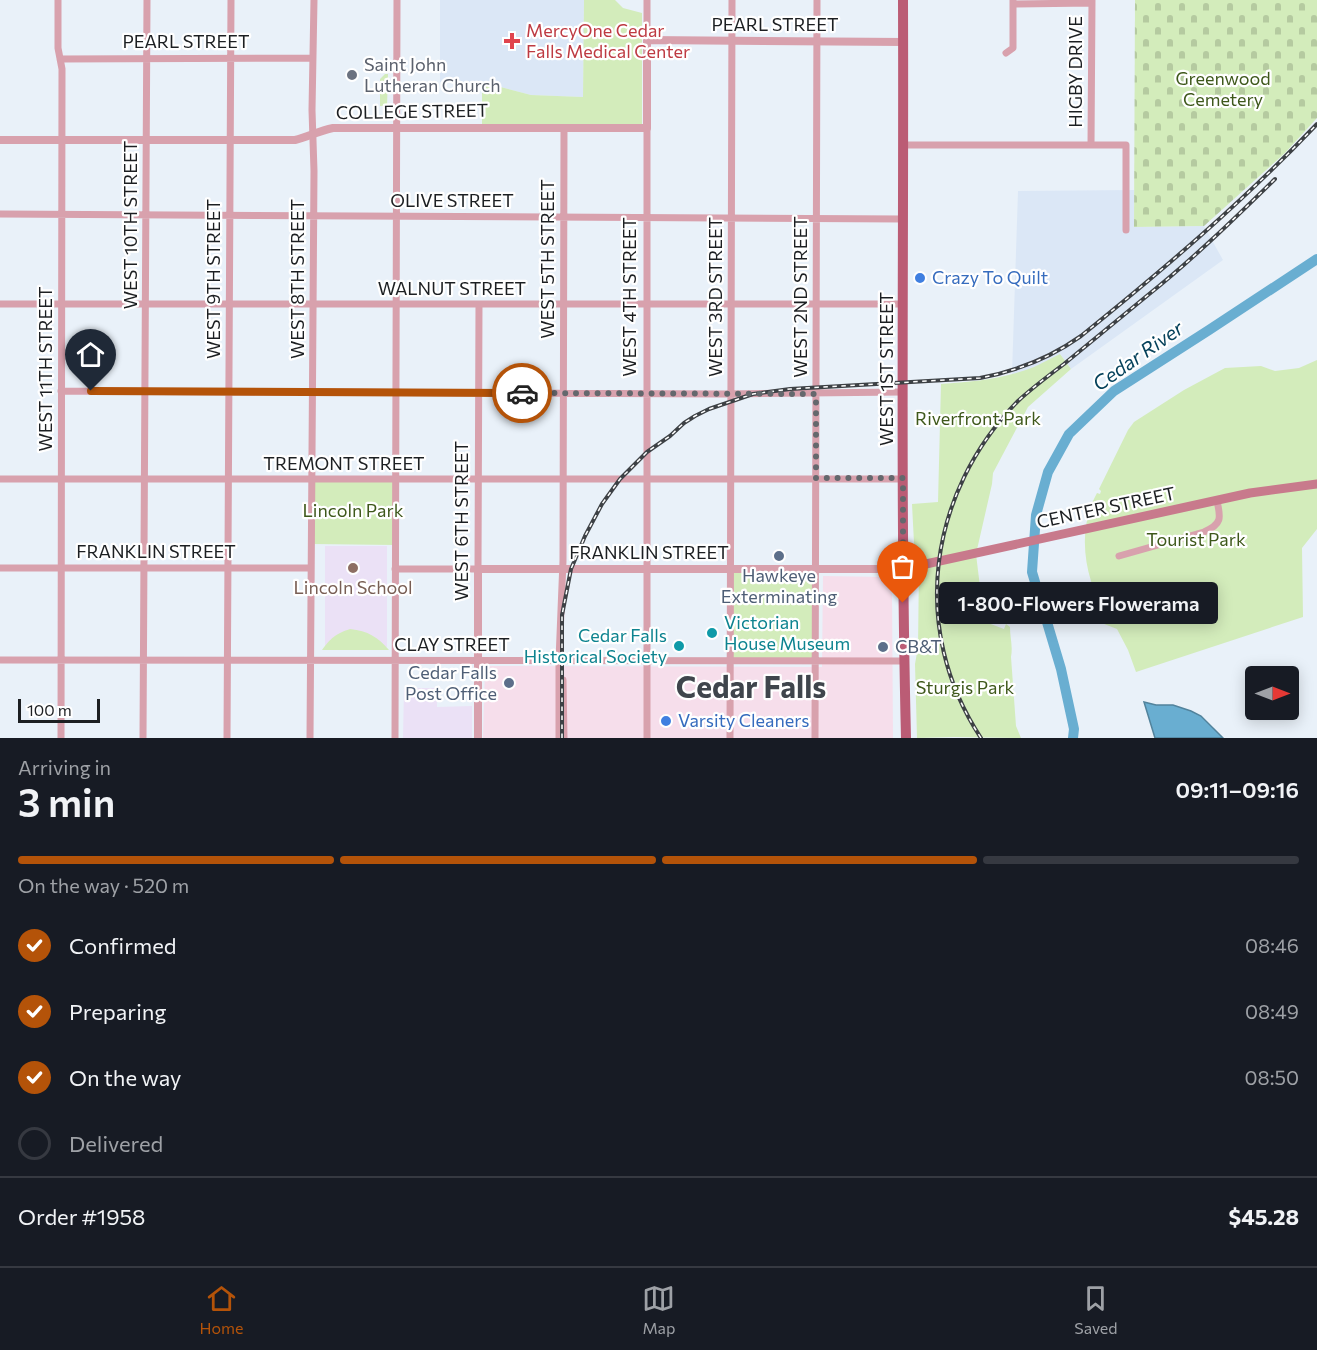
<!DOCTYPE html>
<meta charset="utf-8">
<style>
body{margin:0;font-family:Commissioner,sans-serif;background:#242831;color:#f1f3f6;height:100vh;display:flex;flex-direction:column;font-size:22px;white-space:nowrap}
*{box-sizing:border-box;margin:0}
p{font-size:20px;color:#9ea1a6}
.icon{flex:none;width:33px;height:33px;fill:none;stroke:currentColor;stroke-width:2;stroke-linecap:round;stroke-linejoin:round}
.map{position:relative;height:738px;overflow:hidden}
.sheet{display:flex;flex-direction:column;background:#171b24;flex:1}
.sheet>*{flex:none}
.needle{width:39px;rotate:90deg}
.controls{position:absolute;left:1245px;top:666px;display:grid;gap:12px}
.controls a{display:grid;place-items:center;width:54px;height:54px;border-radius:6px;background:#171b24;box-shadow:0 3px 15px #0003;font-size:30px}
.scale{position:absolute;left:18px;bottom:15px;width:82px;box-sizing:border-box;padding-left:6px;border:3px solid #1c1f22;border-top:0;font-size:16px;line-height:21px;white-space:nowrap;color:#1c1f22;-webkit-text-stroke:4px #fff;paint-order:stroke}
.pin{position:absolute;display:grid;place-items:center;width:51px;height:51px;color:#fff;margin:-62px -26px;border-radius:50% 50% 50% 0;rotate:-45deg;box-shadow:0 0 6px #0007}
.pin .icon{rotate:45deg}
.courier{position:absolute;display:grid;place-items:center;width:60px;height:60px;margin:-30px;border:4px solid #b45309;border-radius:50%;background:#fff;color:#222;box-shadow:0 2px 8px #0007}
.bubble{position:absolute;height:42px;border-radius:6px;background:#171b24;box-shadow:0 3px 15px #0003;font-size:20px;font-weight:600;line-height:42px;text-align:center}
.headline em{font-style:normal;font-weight:600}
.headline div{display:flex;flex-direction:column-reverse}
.headline{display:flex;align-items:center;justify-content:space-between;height:102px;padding:0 18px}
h1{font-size:39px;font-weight:600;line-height:45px}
.bar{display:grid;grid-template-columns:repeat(4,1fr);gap:9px 6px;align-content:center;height:72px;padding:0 18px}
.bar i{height:8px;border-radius:4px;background:#363941}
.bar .on{background:#b45309}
.bar p{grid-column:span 4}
.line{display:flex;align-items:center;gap:15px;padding:0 18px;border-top:2px solid #363941}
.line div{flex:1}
ol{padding:0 18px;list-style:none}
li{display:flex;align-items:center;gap:18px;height:66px}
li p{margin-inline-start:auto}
li .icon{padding:6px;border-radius:50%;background:#b45309;color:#fff;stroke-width:4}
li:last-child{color:#9ea1a6}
li i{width:33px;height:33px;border:3px solid #363941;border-radius:50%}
.dock{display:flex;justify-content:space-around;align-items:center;height:84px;border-top:2px solid #363941;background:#171b24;font-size:16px;color:#9ea1a6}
.dock a{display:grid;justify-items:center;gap:3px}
.dock .on{color:#b45309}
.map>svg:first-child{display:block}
.commercial{fill:#f6deeb}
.built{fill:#dbe7f6}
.education{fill:#ebe1f6}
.cemetery{fill:url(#cemetery-stones)}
.green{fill:#d3ecbb}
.water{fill:#69aed1;stroke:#52839c;stroke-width:1.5}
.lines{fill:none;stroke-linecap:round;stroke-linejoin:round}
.river{stroke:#69aed1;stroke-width:10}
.minor{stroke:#d8a1ad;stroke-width:7}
.tertiary{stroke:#d8a1ad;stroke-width:8}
.secondary{stroke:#c87a8c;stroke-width:9}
.primary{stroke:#bb5c75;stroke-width:10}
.rail-casing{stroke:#3d4145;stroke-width:4}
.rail{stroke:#fff;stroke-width:1.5;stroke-dasharray:4.5;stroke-linecap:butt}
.done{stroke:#64686d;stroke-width:6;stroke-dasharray:0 10.8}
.route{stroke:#b45309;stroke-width:8}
.health-dot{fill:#e0444e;stroke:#fff;stroke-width:2}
.worship-dot{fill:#6b7280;stroke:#fff;stroke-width:2}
.shop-dot{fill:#3f7fe0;stroke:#fff;stroke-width:2}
.service-dot{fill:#5c6f8a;stroke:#fff;stroke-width:2}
.education-dot{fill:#8d6e63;stroke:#fff;stroke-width:2}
.culture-dot{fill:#0f9aa8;stroke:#fff;stroke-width:2}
.labels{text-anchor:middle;stroke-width:4.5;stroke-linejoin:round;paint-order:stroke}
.street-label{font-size:18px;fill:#1c1f22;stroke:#fff}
.health-label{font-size:18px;fill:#be3a42;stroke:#fff;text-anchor:start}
.worship-label{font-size:18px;fill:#5b616d;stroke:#fff;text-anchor:start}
.park-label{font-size:18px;fill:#3e581b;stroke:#fff}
.shop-label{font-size:18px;fill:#366cbe;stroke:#fff;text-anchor:start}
.service-label{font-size:18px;fill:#4e5e75;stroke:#fff}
.education-label{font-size:18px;fill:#785e54;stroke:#fff}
.culture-label{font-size:18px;fill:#0d838f;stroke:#fff;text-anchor:start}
.water-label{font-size:20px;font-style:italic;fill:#06425b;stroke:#fff}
.town-label{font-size:30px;font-weight:bold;fill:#3f454c;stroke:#fff}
</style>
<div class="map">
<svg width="1317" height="738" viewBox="0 0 1317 738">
<defs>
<pattern id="cemetery-stones" width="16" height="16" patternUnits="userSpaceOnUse" patternTransform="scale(1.5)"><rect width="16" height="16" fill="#d3ecbb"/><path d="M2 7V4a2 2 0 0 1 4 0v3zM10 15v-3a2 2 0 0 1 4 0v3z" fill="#b5caa0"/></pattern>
</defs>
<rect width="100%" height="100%" fill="#e9f1f9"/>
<!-- commercial -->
<path class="commercial" d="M823,576L886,577L892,594L893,738H483L485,666L822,667Z"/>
<!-- built -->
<path class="built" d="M440,0H584L583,97L531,95L482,82H440Z
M1134,190V227L1204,226L1223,260L1071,369L1060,354L1035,369L1012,374L1018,191Z"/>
<!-- education -->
<path class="education" d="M325,546H387V647H325Z
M404,688H437V707L472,706V738H403Z"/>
<!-- cemetery -->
<path class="cemetery" d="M1135,0H1317V118L1285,153L1204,226L1134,227Z"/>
<!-- green -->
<path class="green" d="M584,0H615L623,8L642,13V125L482,124V82L531,95L583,97Z
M385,74H388L387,106H380V79Z
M1060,354L1071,369L1028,407L993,473L992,484L976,554L980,587L989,618L988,623L1004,629L1006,624L1010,627C1010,638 1013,646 1011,657L1016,726L1021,738L954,737L917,738L915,664L918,647L919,566H917L914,543L912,504L938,502L941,384C972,382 1004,379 1034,367C1043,363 1051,358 1060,354Z
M1317,360V529L1302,548L1303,617L1136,672L1128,650L1117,629L1099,622L1098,616L1103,607C1099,599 1093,590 1091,581C1082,552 1082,520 1097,493L1100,494L1101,491L1099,489L1128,430L1134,422L1184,390L1225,368L1261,366L1275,371L1299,368Z
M312,479H395V545L312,544Z
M731,569H815V660H731Z
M350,629C368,631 378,637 389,650H322C331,638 335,634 350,629Z"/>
<!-- water -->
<path class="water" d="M1144,702L1156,705H1173L1191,711L1201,716L1223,738H1155Z"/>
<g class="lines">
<!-- river -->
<path class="river" d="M1073,738L1074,729L1061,669L1032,572L1036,515L1048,472L1069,434L1114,391L1209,330L1317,259"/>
<!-- minor -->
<path class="minor" d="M58,0V48L62,69L61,738
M647,0V40
M1013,4L1092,3
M1006,53L1013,48V0
M60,59L313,58
M903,145H1126V230
M1091,145L1092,0
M0,214L903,219
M0,304H903
M61,391L724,394L902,392
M0,479H903
M1119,556L1204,532C1222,524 1221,518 1217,501
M0,568H311
M395,569H478L479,304
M0,660L904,661
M563,680L564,738
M143,738L147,0
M227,738L231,0
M310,738L314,171L312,110L314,0
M395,738L397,0
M559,738V660L563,561L564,128
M647,738V128
M730,738L732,0
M815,738L817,0"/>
<!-- tertiary -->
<path class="tertiary" d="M0,140H295C308,137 318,131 333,128H647V40L904,42
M478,738V569H903"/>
<!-- secondary -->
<path class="secondary" d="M903,569L1250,493L1317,484"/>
<!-- primary -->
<path class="primary" d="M903,0C904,246 900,492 906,738"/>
<defs>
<path id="rail" d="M562,738V615L571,569L585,536L602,504L620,479L647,452L670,436L684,423L695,416L709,409L753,394L790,389L980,378C1017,371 1050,358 1081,336C1164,269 1244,201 1317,124
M981,738C909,629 928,493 1018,401C1032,388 1048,376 1064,364C1092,341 1120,318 1148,295C1193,259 1234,219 1275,179"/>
</defs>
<!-- rail casing -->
<use href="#rail" class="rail-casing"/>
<!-- rail -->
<use href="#rail" class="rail"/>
</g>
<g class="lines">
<!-- done -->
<path class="done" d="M522,393L816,394V478H903V603"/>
<!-- route -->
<path class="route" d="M91,391L522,393"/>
</g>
<!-- markers -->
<path class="health-dot" d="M509 32h6v6h6v6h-6v6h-6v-6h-6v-6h6z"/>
<circle class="worship-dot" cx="352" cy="75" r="6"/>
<g class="shop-dot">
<circle cx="920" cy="278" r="6"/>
<circle cx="666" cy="721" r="6"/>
</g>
<g class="service-dot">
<circle cx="779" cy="556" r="6"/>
<circle cx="883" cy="647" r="6"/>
<circle cx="509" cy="683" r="6"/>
</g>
<circle class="education-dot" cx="353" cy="568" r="6"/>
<g class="culture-dot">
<circle cx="712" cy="633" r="6"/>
<circle cx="679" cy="646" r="6"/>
</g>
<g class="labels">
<!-- street labels -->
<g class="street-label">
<text x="775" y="31">PEARL STREET</text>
<text x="186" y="48">PEARL STREET</text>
<text transform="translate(1076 72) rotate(-90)" y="6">HIGBY DRIVE</text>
<text transform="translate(412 112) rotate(-1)" y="6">COLLEGE STREET</text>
<text x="452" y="207">OLIVE STREET</text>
<text transform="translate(131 225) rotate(-90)" y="6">WEST 10TH STREET</text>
<text transform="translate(548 259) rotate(-90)" y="6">WEST 5TH STREET</text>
<text transform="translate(214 279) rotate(-90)" y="6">WEST 9TH STREET</text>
<text transform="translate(298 279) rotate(-90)" y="6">WEST 8TH STREET</text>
<text x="452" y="295">WALNUT STREET</text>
<text transform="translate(630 297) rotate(-90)" y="6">WEST 4TH STREET</text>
<text transform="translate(716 297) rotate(-90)" y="6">WEST 3RD STREET</text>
<text transform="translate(801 297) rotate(-90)" y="6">WEST 2ND STREET</text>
<text transform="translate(46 369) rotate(-90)" y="6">WEST 11TH STREET</text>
<text transform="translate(887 369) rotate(-90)" y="6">WEST 1ST STREET</text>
<text x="344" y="470">TREMONT STREET</text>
<text transform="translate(1106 508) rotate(-12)" y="6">CENTER STREET</text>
<text transform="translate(462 521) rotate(-90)" y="6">WEST 6TH STREET</text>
<text x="156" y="558">FRANKLIN STREET</text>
<text x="649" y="559">FRANKLIN STREET</text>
<text x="452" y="651">CLAY STREET</text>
</g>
<!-- health labels -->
<g class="health-label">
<text x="526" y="37">MercyOne Cedar<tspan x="526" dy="21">Falls Medical Center</tspan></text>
</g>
<!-- worship labels -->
<g class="worship-label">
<text x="364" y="71">Saint John<tspan x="364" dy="21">Lutheran Church</tspan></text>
</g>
<!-- park labels -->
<g class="park-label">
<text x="1223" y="85">Greenwood<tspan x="1223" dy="21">Cemetery</tspan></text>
<text x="978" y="425">Riverfront Park</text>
<text x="353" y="517">Lincoln Park</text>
<text x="1196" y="546">Tourist Park</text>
<text x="965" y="694">Sturgis Park</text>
</g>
<!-- shop labels -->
<g class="shop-label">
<text x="932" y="284">Crazy To Quilt</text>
<text x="678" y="727">Varsity Cleaners</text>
</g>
<!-- service labels -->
<g class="service-label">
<text x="779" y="582">Hawkeye<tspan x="779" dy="21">Exterminating</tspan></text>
<text x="895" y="653" text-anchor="start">CB&amp;T</text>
<text x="497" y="679" text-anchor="end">Cedar Falls<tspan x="497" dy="21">Post Office</tspan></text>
</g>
<!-- education labels -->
<g class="education-label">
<text x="353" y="594">Lincoln School</text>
</g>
<!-- culture labels -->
<g class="culture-label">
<text x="724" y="629">Victorian<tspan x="724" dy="21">House Museum</tspan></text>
<text x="667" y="642" text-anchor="end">Cedar Falls<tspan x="667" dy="21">Historical Society</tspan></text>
</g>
<!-- water labels -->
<g class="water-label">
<text transform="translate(1138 356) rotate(-35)" y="7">Cedar River</text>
</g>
<!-- town labels -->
<g class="town-label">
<text x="751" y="698">Cedar Falls</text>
</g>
</g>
</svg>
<div class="controls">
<a><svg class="needle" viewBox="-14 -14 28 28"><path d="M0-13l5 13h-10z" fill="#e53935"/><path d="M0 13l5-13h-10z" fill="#9ea1a6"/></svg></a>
</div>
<div class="scale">100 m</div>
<div class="pin" style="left:903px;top:603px;background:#ea580c"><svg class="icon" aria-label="bag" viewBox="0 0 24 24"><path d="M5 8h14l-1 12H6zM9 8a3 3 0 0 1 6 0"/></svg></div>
<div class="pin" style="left:91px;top:391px;background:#1f2937"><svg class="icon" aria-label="home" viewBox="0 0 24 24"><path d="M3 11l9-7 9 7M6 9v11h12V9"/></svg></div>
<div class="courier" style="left:522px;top:393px"><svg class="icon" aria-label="car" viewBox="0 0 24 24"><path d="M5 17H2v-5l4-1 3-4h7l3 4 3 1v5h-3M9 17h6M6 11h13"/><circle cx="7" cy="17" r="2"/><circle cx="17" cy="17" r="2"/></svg></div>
<div class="bubble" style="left:939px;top:582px;width:279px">1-800-Flowers Flowerama</div>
</div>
<section class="sheet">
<div class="headline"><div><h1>3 min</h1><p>Arriving in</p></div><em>09:11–09:16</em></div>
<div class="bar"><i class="on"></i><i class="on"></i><i class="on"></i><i></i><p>On the way · 520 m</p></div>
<ol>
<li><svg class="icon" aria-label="check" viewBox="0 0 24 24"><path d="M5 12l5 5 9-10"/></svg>Confirmed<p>08:46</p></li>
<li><svg class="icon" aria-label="check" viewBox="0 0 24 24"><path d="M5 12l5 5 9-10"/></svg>Preparing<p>08:49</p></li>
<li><svg class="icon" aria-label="check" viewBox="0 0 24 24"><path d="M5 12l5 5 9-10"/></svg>On the way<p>08:50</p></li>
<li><i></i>Delivered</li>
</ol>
<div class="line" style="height:78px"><div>Order #1958</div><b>$45.28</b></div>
</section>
<nav class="dock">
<a class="on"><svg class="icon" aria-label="home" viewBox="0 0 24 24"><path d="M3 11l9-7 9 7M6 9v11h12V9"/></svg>Home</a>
<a><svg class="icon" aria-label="map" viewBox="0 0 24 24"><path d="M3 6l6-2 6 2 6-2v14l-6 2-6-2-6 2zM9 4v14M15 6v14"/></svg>Map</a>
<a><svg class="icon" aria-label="saved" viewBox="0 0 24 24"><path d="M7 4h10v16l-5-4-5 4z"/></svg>Saved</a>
</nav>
